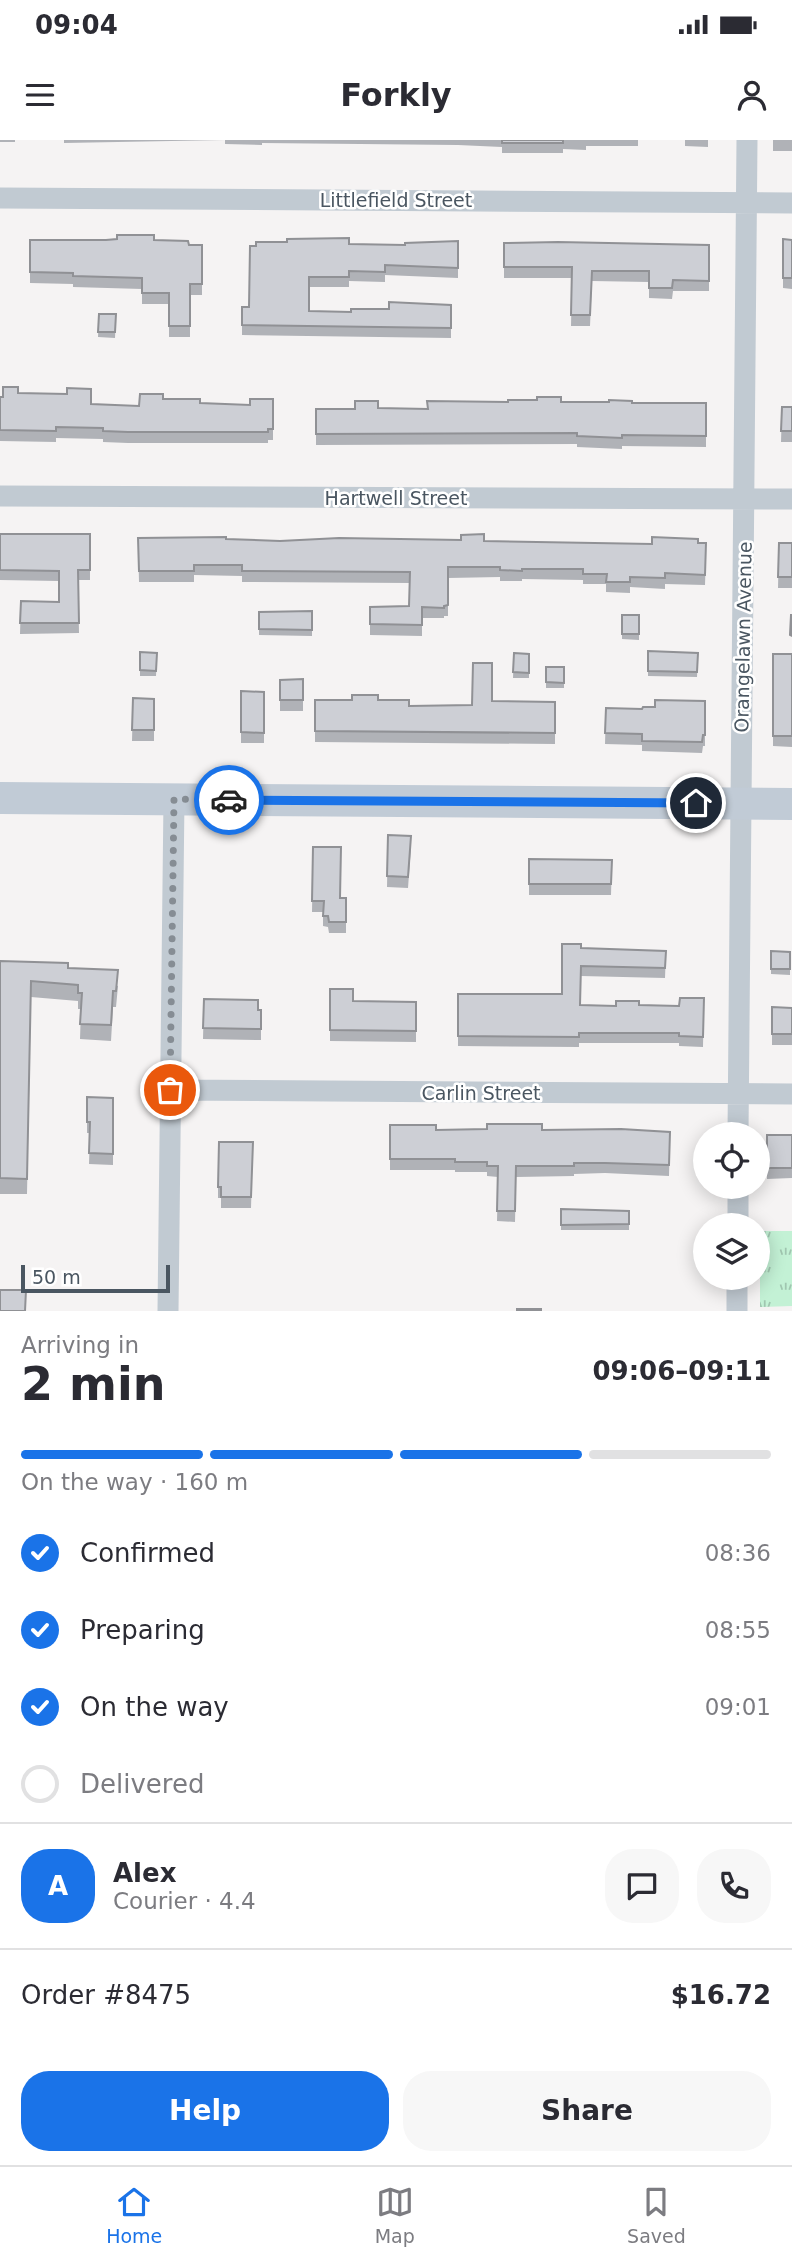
<!DOCTYPE html>
<meta charset="utf-8">
<style>
body{margin:0;font-family:"DejaVu Sans",sans-serif;background:#f7f7f7;color:#2b2b33;height:100vh;display:flex;flex-direction:column;font-size:26px;white-space:nowrap}
*{box-sizing:border-box;margin:0}
p{font-size:23px;color:#7c7c81}
.icon{flex:none;width:38px;height:38px;fill:none;stroke:currentColor;stroke-width:2;stroke-linecap:round;stroke-linejoin:round}
.map{position:relative;height:1171px;overflow:hidden}
.details{display:flex;flex-direction:column;background:#fff;flex:1}
.details>*{flex:none}
.tools{position:absolute;left:693px;top:982px;display:grid;gap:14px}
.tools a{display:grid;place-items:center;width:77px;height:77px;border-radius:50%;background:#fff;box-shadow:0 4px 18px #0003;font-size:35px}
.scale{position:absolute;left:21px;bottom:18px;width:149px;box-sizing:border-box;padding-left:7px;border:4px solid #4a5661;border-top:0;font-size:19px;line-height:24px;white-space:nowrap;color:#4a5661;-webkit-text-stroke:5px #fff;paint-order:stroke}
.pin{position:absolute;display:grid;place-items:center;width:60px;height:60px;color:#fff;margin:-30px;border:4px solid #fff;border-radius:50%;box-shadow:0 2px 7px #0007}
.courier{position:absolute;display:grid;place-items:center;width:70px;height:70px;margin:-35px;border:5px solid #1a73e8;border-radius:50%;background:#fff;color:#222;box-shadow:0 2px 9px #0007}
.summary em{font-style:normal;font-weight:800}
.summary div{display:flex;flex-direction:column-reverse}
.summary{display:flex;align-items:center;justify-content:space-between;height:119px;padding:0 21px}
h1{font-size:46px;font-weight:800;line-height:52px}
.bar{display:grid;grid-template-columns:repeat(4,1fr);gap:10px 7px;align-content:center;height:84px;padding:0 21px}
.bar i{height:9px;border-radius:5px;background:#e1e1e2}
.bar .active{background:#1a73e8}
.bar p{grid-column:span 4}
.line{display:flex;align-items:center;gap:18px;padding:0 21px;border-top:2px solid #e1e1e2}
.line div{flex:1}
.round{display:grid;place-items:center;flex:none;width:74px;height:74px;border-radius:28px;background:#f7f7f7}
ol{padding:0 21px;list-style:none}
li{display:flex;align-items:center;gap:21px;height:77px}
li p{margin-inline-start:auto}
li .icon{padding:7px;border-radius:50%;background:#1a73e8;color:#fff;stroke-width:4}
li:last-child{color:#7c7c81}
li i{width:38px;height:38px;border:4px solid #e1e1e2;border-radius:50%}
.button{display:flex;gap:14px;margin-top:auto;padding:14px 21px}
.button a{flex:1;height:80px;border-radius:28px;background:#1a73e8;color:#fff;font-size:28px;font-weight:800;line-height:80px;text-align:center}
.button a+a{background:#f7f7f7;color:#2b2b33}
.status{display:flex;justify-content:space-between;align-items:center;height:49px;padding:0 35px;background:#fff;direction:ltr}
.status svg{height:19px;fill:currentColor}
header{display:flex;justify-content:space-between;align-items:center;height:91px;padding:0 21px;background:#fff;font-size:32px;font-weight:800}
.menu{display:flex;justify-content:space-around;align-items:center;height:98px;border-top:2px solid #e1e1e2;background:#fff;font-size:19px;color:#7c7c81}
.menu a{display:grid;justify-items:center;gap:4px}
.menu .active{color:#1a73e8}
.map>svg:first-child{display:block}
.grass{fill:url(#grass-tufts)}
.lines{fill:none;stroke-linecap:round;stroke-linejoin:round}
.street{stroke:#c1cad2;stroke-width:21}
.secondary{stroke:#c1cbd6;stroke-width:32}
.wall{fill:#b0b2b7}
.building{fill:#cdcfd5;stroke:#909195;stroke-width:2}
.done{stroke:#868d94;stroke-width:7;stroke-dasharray:0 12.6}
.route{stroke:#1a73e8;stroke-width:9}
.labels{text-anchor:middle;stroke-width:5;stroke-linejoin:round;paint-order:stroke}
.street-label{font-size:19px;fill:#4a5661;stroke:#fff}
</style>
<div class="status"><b>09:04</b><svg viewBox="0 0 49 12"><path d="M0 12V9h3v3zM5 12V6h3v6zM10 12V3h3v9zM15 12V0h3v12zM26 1h20v11H26zM47 4h2v5h-2z"/></svg></div>
<header><svg class="icon" aria-label="menu" viewBox="0 0 24 24"><path d="M4 6h16M4 12h16M4 18h16"/></svg>Forkly<svg class="icon" aria-label="person" viewBox="0 0 24 24"><circle cx="12" cy="8" r="4"/><path d="M4 21q1-7 8-7t8 7"/></svg></header>
<div class="map">
<svg width="792" height="1171" viewBox="0 0 792 1171">
<defs>
<pattern id="grass-tufts" width="24" height="20" patternUnits="userSpaceOnUse" patternTransform="scale(1.75)"><rect width="24" height="20" fill="#c3f1d5"/><path d="M3 7l-1-3M5 7V3M7 7l1-3M15 17l-1-3M17 17v-4M19 17l1-3" fill="none" stroke="#a0c6b0"/></pattern>
</defs>
<rect width="100%" height="100%" fill="#f5f3f3"/>
<!-- grass -->
<path class="grass" d="M760,1091H792V1166L760,1167Z"/>
<g class="lines">
<!-- street -->
<path class="street" d="M0,58L792,63
M0,356L792,359
M170,950L792,954
M738,994L747,0
M738,1085V1046
M168,1171L174,659
M737,1171V1138"/>
<!-- secondary -->
<path class="secondary" d="M0,658L792,664"/>
</g>
<!-- wall -->
<path class="wall" d="M0,0H15V2H0Z
M64,0H638V6H586V10L563,9V13H502V7L458,5L262,3V5L225,4V0L64,3Z
M685,0H708V7L685,6Z
M773,0H792V11H773Z
M783,99L792,100V149L783,148Z
M30,100H154L189,105H202V155H190V197H169V164H142V149L73,147V144L30,143Z
M458,101V138L385,135V142L349,141V147H309V171L351,172L451,165V198L242,195V167H249L349,104L405,105Z
M504,103L709,105V151H673L672,159L649,158V142L592,141L590,186H571L572,138H504Z
M99,174H116L115,198L98,197Z
M18,253L91,264L139,266L163,259L200,263L250,265L273,259V300H268V303H128L103,302V299L56,298V302L0,301V257Z
M561,262L632,263H706V307L622,306V309L577,307V304L316,305V269H355L378,268L428,269Z
M782,267H792V302H781Z
M0,394H90V440H78L79,493L20,494L21,461L59,462V441L0,440Z
M138,398L226,399L280,401H484L652,404L698,403L706,414L705,445L665,444V449L630,447V453L606,452V444H583V440L522,439V441H500V437L448,438V476H444V478H422V496L370,495V467L409,466L410,443L242,442V436L194,435V442H139Z
M779,403H792V448H778Z
M312,471V496L259,495V472Z
M622,475H639V500L622,499Z
M648,511L698,513L697,537L648,536Z
M140,512L157,513L156,536H140Z
M514,513L529,514V538H513Z
M773,514H792V607L773,606Z
M546,527H564V548H546Z
M303,539V571H280V540Z
M241,551L264,552V603H241Z
M133,558L154,559V601H132Z
M315,560L409,566L472,565L492,561L555,562V604L315,602Z
M705,561V606H703L702,613L642,611V605L605,604L606,568L642,569L655,567Z
M388,695L411,707L408,748L387,747Z
M313,707L341,758H346V793H329L328,787L323,786V772H312Z
M529,719L612,720L611,755H529Z
M581,808L666,811L665,838L581,836L580,865L679,866L704,858L703,907L679,906V903H579V907L458,906V854H562Z
M771,811L790,812V835L771,834Z
M0,821L68,828L118,846L116,867H113L111,901L80,899L81,869H78V861L31,857L27,1054H0Z
M330,849L353,861L416,862V902L330,901Z
M204,859L261,870V900L203,899Z
M772,867L792,868V905H772Z
M87,957L113,958V1025L89,1024L90,993H87Z
M390,985L436,990L670,992L669,1036L605,1033L574,1034V1036L516,1037L515,1082L497,1081L498,1037L487,1036V1032H455V1030H390Z
M767,995H792V1038L767,1039Z
M253,1002L251,1068H221V1058H218V1047Z
M561,1069L629,1071V1090H561Z"/>
<!-- building -->
<path class="building" d="M502,0H563V3H502Z
M117,95H154V100L188,101L189,105H202V144H190V186H169V153H142V138L73,136V133L30,132V100H106L117,99Z
M349,98V104L405,105V103L458,101V128L385,125V132L349,131V137H309V171L351,172V169H389V162L451,165V188L242,185V167H249L250,106H256V102H287V99Z
M783,99L792,100V138H783Z
M558,102L709,105V141L673,140L672,148H649V131H592L590,175H571L572,127H504V103Z
M99,174H116L115,192H98Z
M3,247H18V253L67,254V248L91,249V264L139,266L140,254H163V259H200V263L250,265V259H273V289H268V292H128L103,291V288L56,287V291L0,290V257H3Z
M537,257H561V262H609V260L632,261V263H706V296L622,295V298L577,296V293L316,294V269H355V261H378V268L428,269L427,261L508,262V260H537Z
M782,267H792V291H781Z
M0,394H90V430H78L79,483H20L21,461L59,462V431L0,430Z
M484,394V401L652,404V397L698,399V403H706L705,435L665,433V438L630,437V442H606L607,434H583V429H522V431L500,430V427H448V465L444,466V468L422,467V485L370,484V467L409,466L410,432L242,431V425H194V431H139L138,398L226,397V399L280,401L339,398L461,400V395Z
M779,403H792V437H778Z
M312,471V490L259,489V472Z
M622,475H639V494H622Z
M791,475H792V496L790,495Z
M648,511L698,513L697,532L648,531Z
M140,512L157,513L156,531L140,530Z
M514,513L529,514V533L513,532Z
M773,514H792V596H773Z
M473,523H492V561L555,562V593L315,591V560H352V555H378V560H409V566L472,565Z
M546,527H564V543L546,542Z
M303,539V560H280V540Z
M241,551L264,552V593L241,592Z
M133,558L154,559V590H132Z
M655,560L705,561V595H703L702,602L642,601V594L605,593L606,568L642,569L643,567H655Z
M388,695L411,696L408,737L387,736Z
M313,707H341L340,758H346V782H329L328,776H323L324,761H312Z
M529,719L612,720L611,744H529Z
M562,804H581V808L666,811L665,828L581,826L580,865L616,866V861H639V865L679,866L680,858H704L703,897L679,896V893H579V897L458,896V854H562Z
M771,811L790,812V829H771Z
M0,821L68,823V828L118,830L116,851H113L111,885L80,884L82,853H78V845L31,841L27,1039L0,1038Z
M330,849H353V861L416,862V891L330,890Z
M204,859L258,860V870H261V889L203,888Z
M772,867L792,868V894H772Z
M87,957L113,958V1014L89,1013L90,982H87Z
M487,984H542V990L621,989L670,992L669,1025L605,1023H574V1026H516L515,1071H497L498,1026H487V1022H455V1019H390V985H436V990L487,989Z
M767,995H792V1028H767Z
M219,1002H253L251,1057H221V1047H218Z
M561,1069L629,1071V1084L561,1085Z
M0,1150H26L25,1171H0Z
M517,1169H541V1171H517Z"/>
<g class="lines">
<!-- done -->
<path class="done" d="M170,950L174,659L229,660"/>
<!-- route -->
<path class="route" d="M229,660L696,663"/>
</g>
<g class="labels">
<!-- street labels -->
<g class="street-label">
<text x="396" y="67">Littlefield Street</text>
<text x="396" y="365">Hartwell Street</text>
<text transform="translate(743 497) rotate(-89)" y="7">Orangelawn Avenue</text>
<text x="481" y="960">Carlin Street</text>
</g>
</g>
</svg>
<div class="tools">
<a><svg class="icon" aria-label="locate" viewBox="0 0 24 24"><circle cx="12" cy="12" r="6"/><path d="M12 2v4M12 18v4M2 12h4M18 12h4"/></svg></a>
<a><svg class="icon" aria-label="layers" viewBox="0 0 24 24"><path d="M12 4l9 5-9 5-9-5zM3 14l9 5 9-5"/></svg></a>
</div>
<div class="scale">50 m</div>
<div class="pin" style="left:170px;top:950px;background:#ea580c"><svg class="icon" aria-label="bag" viewBox="0 0 24 24"><path d="M5 8h14l-1 12H6zM9 8a3 3 0 0 1 6 0"/></svg></div>
<div class="pin" style="left:696px;top:663px;background:#1f2937"><svg class="icon" aria-label="home" viewBox="0 0 24 24"><path d="M3 11l9-7 9 7M6 9v11h12V9"/></svg></div>
<div class="courier" style="left:229px;top:660px"><svg class="icon" aria-label="car" viewBox="0 0 24 24"><path d="M5 17H2v-5l4-1 3-4h7l3 4 3 1v5h-3M9 17h6M6 11h13"/><circle cx="7" cy="17" r="2"/><circle cx="17" cy="17" r="2"/></svg></div>
</div>
<section class="details">
<div class="summary"><div><h1>2 min</h1><p>Arriving in</p></div><em>09:06–09:11</em></div>
<div class="bar"><i class="active"></i><i class="active"></i><i class="active"></i><i></i><p>On the way · 160 m</p></div>
<ol>
<li><svg class="icon" aria-label="check" viewBox="0 0 24 24"><path d="M5 12l5 5 9-10"/></svg>Confirmed<p>08:36</p></li>
<li><svg class="icon" aria-label="check" viewBox="0 0 24 24"><path d="M5 12l5 5 9-10"/></svg>Preparing<p>08:55</p></li>
<li><svg class="icon" aria-label="check" viewBox="0 0 24 24"><path d="M5 12l5 5 9-10"/></svg>On the way<p>09:01</p></li>
<li><i></i>Delivered</li>
</ol>
<div class="line" style="height:126px"><b class="round" style="background:#1a73e8;color:#fff">A</b><div><b>Alex</b><p>Courier · 4.4</p></div><a class="round"><svg class="icon" aria-label="chat" viewBox="0 0 24 24"><path d="M4 5h16v11H9l-5 4z"/></svg></a><a class="round"><svg class="icon" aria-label="phone" viewBox="0 0 24 24"><path d="M5 4h4l2 5-3 2q2 4 5 5l2-3 5 2v4C11 20 4 13 5 4z"/></svg></a></div>
<div class="line" style="height:91px"><div>Order #8475</div><b>$16.72</b></div>
<div class="button"><a>Help</a><a>Share</a></div>
</section>
<nav class="menu">
<a class="active"><svg class="icon" aria-label="home" viewBox="0 0 24 24"><path d="M3 11l9-7 9 7M6 9v11h12V9"/></svg>Home</a>
<a><svg class="icon" aria-label="map" viewBox="0 0 24 24"><path d="M3 6l6-2 6 2 6-2v14l-6 2-6-2-6 2zM9 4v14M15 6v14"/></svg>Map</a>
<a><svg class="icon" aria-label="saved" viewBox="0 0 24 24"><path d="M7 4h10v16l-5-4-5 4z"/></svg>Saved</a>
</nav>
